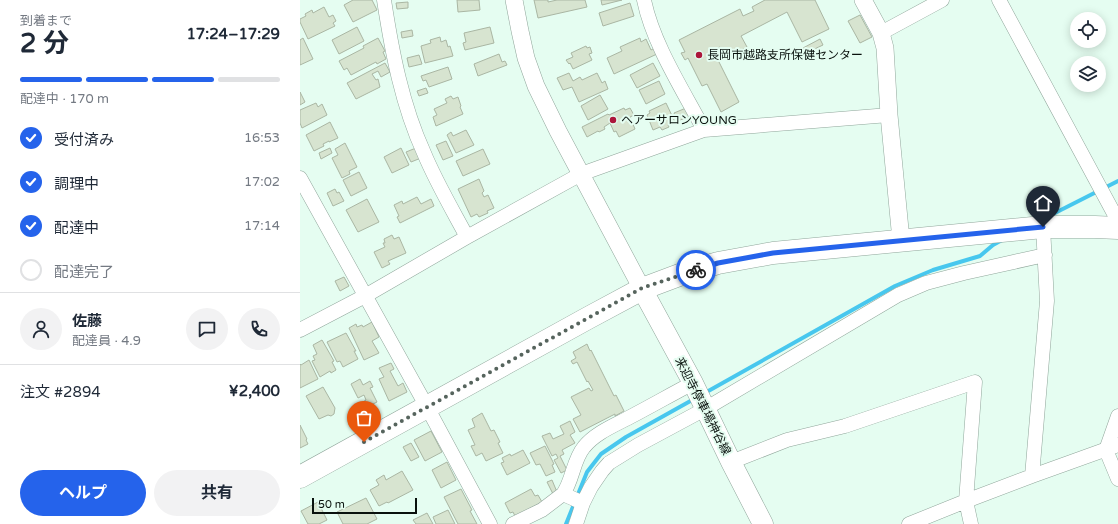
<!DOCTYPE html>
<html lang="ja">
<meta charset="utf-8">
<style>
body{margin:0;font-family:"Varela Round","Noto Sans JP",sans-serif;background:#f2f2f3;color:#1f2937;height:100vh;display:flex;flex-direction:column;font-size:15px;white-space:nowrap}
*{box-sizing:border-box;margin:0}
p{font-size:13px;color:#747a83}
.icon{flex:none;width:22px;height:22px;fill:none;stroke:currentColor;stroke-width:2;stroke-linecap:round;stroke-linejoin:round}
.map{position:relative;flex:1;overflow:hidden}
.sheet{display:flex;flex-direction:column;background:#fff;width:300px}
.sheet>*{flex:none}
.controls{position:absolute;left:770px;top:12px;display:grid;gap:8px}
.controls a{display:grid;place-items:center;width:36px;height:36px;border-radius:50%;background:#fff;box-shadow:0 2px 10px #0003;font-size:20px}
.scale{position:absolute;left:12px;bottom:10px;width:105px;box-sizing:border-box;padding-left:4px;border:2px solid #09110d;border-top:0;font-size:11px;line-height:14px;white-space:nowrap;color:#09110d;-webkit-text-stroke:3px #e5fdf1;paint-order:stroke}
.pin{position:absolute;display:grid;place-items:center;width:34px;height:34px;color:#fff;margin:-41px -17px;border-radius:50% 50% 50% 0;rotate:-45deg;box-shadow:0 0 4px #0007}
.pin .icon{rotate:45deg}
.courier{position:absolute;display:grid;place-items:center;width:40px;height:40px;margin:-20px;border:3px solid #2563eb;border-radius:50%;background:#fff;color:#222;box-shadow:0 1px 5px #0007}
.summary em{font-style:normal;font-weight:700}
.summary div{display:flex;flex-direction:column-reverse}
.summary{display:flex;align-items:center;justify-content:space-between;height:68px;padding:0 20px}
h1{font-size:26px;font-weight:700;line-height:30px}
.bar{display:grid;grid-template-columns:repeat(4,1fr);gap:6px 4px;align-content:center;height:48px;padding:0 20px}
.bar i{height:5px;border-radius:3px;background:#e0e1e3}
.bar .current{background:#2563eb}
.bar p{grid-column:span 4}
.line{display:flex;align-items:center;gap:10px;padding:0 20px;border-top:1px solid #e0e1e3}
.line div{flex:1}
.round{display:grid;place-items:center;flex:none;width:42px;height:42px;border-radius:21px;background:#f2f2f3}
ol{padding:0 20px;list-style:none}
li{display:flex;align-items:center;gap:12px;height:44px}
li p{margin-inline-start:auto}
li .icon{padding:4px;border-radius:50%;background:#2563eb;color:#fff;stroke-width:4}
li:last-child{color:#747a83}
li i{width:22px;height:22px;border:2px solid #e0e1e3;border-radius:50%}
.primary-button{display:flex;gap:8px;margin-top:auto;padding:8px 20px}
.primary-button a{flex:1;height:46px;border-radius:24px;background:#2563eb;color:#fff;font-size:16px;font-weight:700;line-height:46px;text-align:center}
.primary-button a+a{background:#f2f2f3;color:#1f2937}
main{display:flex;flex:1;min-height:0}
.map>svg:first-child{display:block}
.lines{fill:none;stroke-linecap:round;stroke-linejoin:round}
.stream{stroke:#48c7ee;stroke-width:4}
.building{fill:#d7e4d0;stroke:#aab6a3}
.minor-casing{stroke:#90a69b;stroke-width:15}
.tertiary-casing{stroke:#90a69b;stroke-width:18}
.secondary-casing{stroke:#90a69b;stroke-width:21}
.primary-casing{stroke:#90a69b;stroke-width:23}
.minor{stroke:#fff;stroke-width:14}
.tertiary{stroke:#fff;stroke-width:17}
.secondary{stroke:#fff;stroke-width:20}
.primary{stroke:#fff;stroke-width:22}
.done{stroke:#56645d;stroke-width:4;stroke-dasharray:0 7.2}
.route{stroke:#2563eb;stroke-width:5}
.poi-dot{fill:#ac163b;stroke:#e5fdf1;stroke-width:1.5}
.labels{text-anchor:middle;stroke-width:4;stroke-linejoin:round;paint-order:stroke}
.poi-label{font-size:12px;fill:#09110d;stroke:#e5fdf1;text-anchor:start}
.street-label{font-size:12px;fill:#09110d;stroke:#e5fdf1}
</style>
<main>
<section class="sheet">
<div class="summary"><div><h1>2 分</h1><p>到着まで</p></div><em>17:24–17:29</em></div>
<div class="bar"><i class="current"></i><i class="current"></i><i class="current"></i><i></i><p>配達中 · 170 m</p></div>
<ol>
<li><svg class="icon" aria-label="check" viewBox="0 0 24 24"><path d="M5 12l5 5 9-10"/></svg>受付済み<p>16:53</p></li>
<li><svg class="icon" aria-label="check" viewBox="0 0 24 24"><path d="M5 12l5 5 9-10"/></svg>調理中<p>17:02</p></li>
<li><svg class="icon" aria-label="check" viewBox="0 0 24 24"><path d="M5 12l5 5 9-10"/></svg>配達中<p>17:14</p></li>
<li><i></i>配達完了</li>
</ol>
<div class="line" style="height:72px"><a class="round"><svg class="icon" aria-label="person" viewBox="0 0 24 24"><circle cx="12" cy="8" r="4"/><path d="M4 21q1-7 8-7t8 7"/></svg></a><div><b>佐藤</b><p>配達員 · 4.9</p></div><a class="round"><svg class="icon" aria-label="chat" viewBox="0 0 24 24"><path d="M4 5h16v11H9l-5 4z"/></svg></a><a class="round"><svg class="icon" aria-label="phone" viewBox="0 0 24 24"><path d="M5 4h4l2 5-3 2q2 4 5 5l2-3 5 2v4C11 20 4 13 5 4z"/></svg></a></div>
<div class="line" style="height:52px"><div>注文 #2894</div><b>¥2,400</b></div>
<div class="primary-button"><a>ヘルプ</a><a>共有</a></div>
</section>
<div class="map">
<svg width="818" height="524" viewBox="0 0 818 524">
<rect width="100%" height="100%" fill="#e5fdf1"/>
<g class="lines">
<!-- stream -->
<path class="stream" d="M745,218L818,181
M403,394L595,286L633,270L680,256L693,245L702,240
M266,524L287,472L301,454L326,437L394,399"/>
</g>
<!-- building -->
<path class="building" d="M53,0H72L77,10L53,22L44,5Z
M157,0H179L180,10L158,12Z
M234,0H248V2L257,0H285L287,7L238,18Z
M301,0H322L302,5Z
M465,0H515L529,29L502,42L487,12L441,36L447,47L426,58L420,47L413,50L439,102L421,112L407,84L402,86L388,58L385,60L381,53L385,52L379,40L440,9L443,16L454,11L452,7Z
M108,2V8L97,9L96,3Z
M330,3L334,16L303,26L299,13Z
M24,7L29,17L33,15L36,21L33,23L35,26L8,39L0,22V19L6,16L5,14L12,10L13,13Z
M560,15L572,37L560,43L548,21Z
M57,27L64,41L39,54L32,40Z
M190,27L194,43L165,50L163,43L166,42L164,33Z
M112,30L113,36L102,38L101,32Z
M140,37L141,42L146,40L148,47L150,46L153,56L125,63L121,46L131,43L130,40Z
M3,38L13,59L0,65V40Z
M78,38L85,51L83,52L86,59L77,64L76,62L51,75L47,68L44,70L39,61L64,48L63,46Z
M340,38L341,42L346,39L351,50L355,48L357,54L314,74L307,58L322,51L320,47Z
M520,39L523,45L506,53L503,48Z
M286,46L287,48L290,47L292,53L289,54L292,60L273,69L270,63L269,64L266,60L273,57L271,53Z
M199,54L202,62L205,61L207,65L178,76L174,64Z
M119,55L122,64L109,67L107,58Z
M85,63L90,72L81,77L78,71L72,74L76,80L78,79L80,87L56,99L47,83Z
M353,63L360,76L337,88L330,75Z
M148,67L152,79L129,87L126,80L123,81L121,76Z
M269,73L273,81L280,77L282,80L297,73L302,83L305,81L308,89L279,102L272,87L263,90L257,78Z
M359,81L365,94L346,104L339,90Z
M126,88L128,93L119,96L117,91Z
M0,92L5,102L0,105Z
M300,95L308,109L288,120L281,106Z
M151,96L153,99L158,97L161,106L160,107L163,114L136,126L133,117L137,115L134,109L147,103L145,99Z
M16,103L18,107L22,104L27,115L2,128L0,123V110Z
M366,103L375,122L368,125L369,127L362,130L360,127L353,130L347,115L350,113L349,111Z
M324,108L325,110L330,108L334,115L330,117L335,129L319,137L316,131L314,132L310,123L304,127L305,129L299,132L298,131L287,137L282,127L308,114L309,115Z
M386,108L389,117L377,121L374,113Z
M30,122L38,138L29,142V141L23,144L24,146L14,151L6,135Z
M166,130L174,145L156,153L147,135L151,132L153,136Z
M146,141L153,156L143,160L136,145Z
M45,143L57,167L49,171L50,174L42,178L32,158L38,155L35,149Z
M30,148L32,153L21,159L19,153Z
M101,148L109,165L92,173L84,157Z
M116,148L121,158L111,162L106,152Z
M183,149L190,164L163,176L156,161Z
M59,172L67,188L51,196L43,180Z
M179,179L184,191L182,193L184,197L188,195L194,208L187,211L188,213L179,217L177,214L171,217L158,189Z
M35,189L37,193L39,192L44,201L33,206L27,193Z
M117,197L121,204L131,199L134,206L100,223L97,217L99,216L94,205L102,201L103,204Z
M67,199L79,222L58,232L46,210Z
M92,235L94,239L99,237L106,253L88,261L90,264L82,268L74,252L85,247L83,243H85L84,239Z
M44,277L49,286L40,291L35,281Z
M72,322L79,337L72,341L79,353L64,360L49,328L56,324L57,327L62,325L63,327Z
M46,333L56,351H54L58,359L43,367L40,361L37,362L27,342Z
M22,340L34,361L32,362L36,370L31,373L30,371L20,377L12,361L15,360L13,356L17,354L13,345Z
M287,344L290,351L291,350L314,396L316,395L324,411L315,416V414L280,432L273,419L281,415L271,397L289,388L291,391L293,390L288,381L287,382L277,362L273,364L271,361L276,358L273,352Z
M9,360L18,379L0,388V364L1,365Z
M91,363L94,369L90,371L98,386L103,383L107,392L89,401L79,379L84,377L79,368Z
M60,379L63,385L70,381L73,387L70,388L77,402L71,405L73,410L66,414L61,403L66,400L64,395L58,398L51,384Z
M23,387L35,408L34,414L31,416L28,415L19,419L6,396Z
M182,413L191,431L194,430L200,442L198,443L203,453L186,461L182,453L176,456L171,446L175,445L168,430L175,427L172,419Z
M270,421L275,432L270,435L275,443L262,450L264,454L260,456L267,470L261,473L254,460L258,458L256,454L252,456L242,436L250,433L253,439L264,434L260,426Z
M0,425L7,439L6,440L8,444L0,448Z
M131,431L142,452L125,461L114,440Z
M111,443L119,457L111,461L103,447Z
M245,446L254,464L252,465L255,472L246,476L240,464L236,465L230,453Z
M223,450L230,463L207,475L201,463L204,462L202,458L210,454L211,456Z
M147,462L156,480L141,488L132,470Z
M102,471L113,490L88,503L87,502L79,506L70,490L79,485L76,480L84,475L86,480Z
M252,480L257,492L253,494L247,482Z
M161,489L172,510L170,511L177,524H158L144,497Z
M231,489L235,496L238,495L242,502L215,516L213,512L210,513L205,503Z
M66,498L77,519L67,524H43L37,512Z
M18,502L27,520L19,524H8L1,511Z
M148,510L155,524H136L133,517Z
M127,513L133,524H116L113,520Z"/>
<g class="lines">
<defs>
<path id="minor" d="M84,0C92,52 102,105 124,153C136,182 152,209 167,237
M344,0C353,44 383,90 404,130
M699,0L818,221
M581,33L642,0
M0,178L127,407L190,524
M0,330L65,296L167,237L281,174L404,130L589,115
M818,416L806,450L818,479
M431,462L487,440L545,426L675,382L666,501L671,524
M732,476L818,445
M263,494C273,480 273,460 284,447C295,433 315,425 330,417C351,406 372,394 393,383
M213,524L242,510L263,494L283,503
M276,524L283,503L291,487L302,471L309,463L338,445L405,409L598,295L626,283L664,273L745,255
M609,524L666,501L732,476L747,301L743,227"/>
<path id="tertiary" d="M214,0L220,31L226,58L236,86L258,131L342,289
M563,0L581,33L585,48L589,115L601,240"/>
<path id="secondary" d="M342,289L393,383L431,462L463,524"/>
<path id="primary" d="M0,477L288,318L342,289L382,274L418,263L473,253L743,227H795L818,228"/>
</defs>
<!-- minor casing -->
<use href="#minor" class="minor-casing"/>
<!-- tertiary casing -->
<use href="#tertiary" class="tertiary-casing"/>
<!-- secondary casing -->
<use href="#secondary" class="secondary-casing"/>
<!-- primary casing -->
<use href="#primary" class="primary-casing"/>
<!-- minor -->
<use href="#minor" class="minor"/>
<!-- tertiary -->
<use href="#tertiary" class="tertiary"/>
<!-- secondary -->
<use href="#secondary" class="secondary"/>
<!-- primary -->
<use href="#primary" class="primary"/>
</g>
<g class="lines">
<!-- done -->
<path class="done" d="M64,442L288,318L342,288L396,270"/>
<!-- route -->
<path class="route" d="M396,270L418,263L473,253L743,227"/>
</g>
<!-- markers -->
<g class="poi-dot">
<circle cx="399" cy="55" r="4"/>
<circle cx="313" cy="120" r="4"/>
</g>
<g class="labels">
<!-- poi labels -->
<g class="poi-label">
<text x="407" y="59">長岡市越路支所保健センター</text>
<text x="321" y="124">ヘアーサロンYOUNG</text>
</g>
<!-- street labels -->
<g class="street-label">
<text transform="translate(403 406) rotate(63)" y="4">来迎寺停車場神谷線</text>
</g>
</g>
</svg>
<div class="controls">
<a><svg class="icon" aria-label="locate" viewBox="0 0 24 24"><circle cx="12" cy="12" r="6"/><path d="M12 2v4M12 18v4M2 12h4M18 12h4"/></svg></a>
<a><svg class="icon" aria-label="layers" viewBox="0 0 24 24"><path d="M12 4l9 5-9 5-9-5zM3 14l9 5 9-5"/></svg></a>
</div>
<div class="scale">50 m</div>
<div class="pin" style="left:64px;top:442px;background:#ea580c"><svg class="icon" aria-label="bag" viewBox="0 0 24 24"><path d="M5 8h14l-1 12H6zM9 8a3 3 0 0 1 6 0"/></svg></div>
<div class="pin" style="left:743px;top:227px;background:#1f2937"><svg class="icon" aria-label="home" viewBox="0 0 24 24"><path d="M3 11l9-7 9 7M6 9v11h12V9"/></svg></div>
<div class="courier" style="left:396px;top:270px"><svg class="icon" aria-label="bike" viewBox="0 0 24 24"><circle cx="6" cy="16" r="4"/><circle cx="18" cy="16" r="4"/><path d="M6 16l4-8h5l3 8M10 8l3 8H6M13 5h3"/></svg></div>
</div>
</main>
